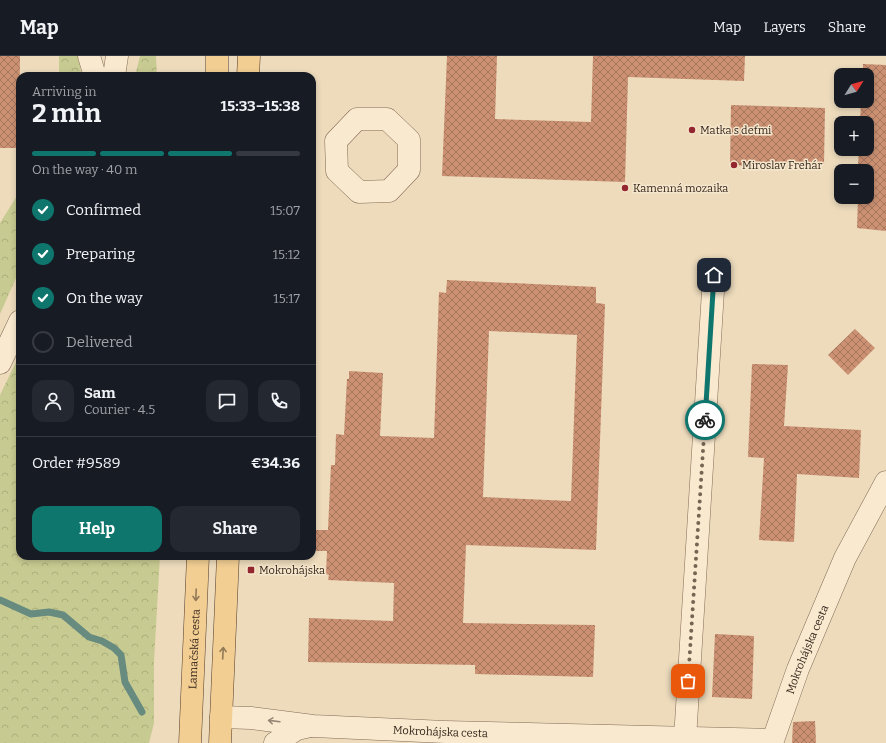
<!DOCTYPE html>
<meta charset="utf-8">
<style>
body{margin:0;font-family:Bitter,serif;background:#242831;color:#f1f3f6;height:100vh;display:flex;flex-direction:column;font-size:15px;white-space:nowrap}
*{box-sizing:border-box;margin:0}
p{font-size:13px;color:#9ea1a6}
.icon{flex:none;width:22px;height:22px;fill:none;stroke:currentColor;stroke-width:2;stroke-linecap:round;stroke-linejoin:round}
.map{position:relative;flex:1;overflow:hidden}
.side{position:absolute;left:16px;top:16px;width:300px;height:488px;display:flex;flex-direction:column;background:#171b24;border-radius:12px;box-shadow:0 2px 6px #0003}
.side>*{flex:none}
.needle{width:26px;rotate:53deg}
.buttons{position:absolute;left:834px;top:12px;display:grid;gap:8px}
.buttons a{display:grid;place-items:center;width:40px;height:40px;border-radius:8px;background:#171b24;box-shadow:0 2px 6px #0003;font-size:20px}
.pin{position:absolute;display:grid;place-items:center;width:34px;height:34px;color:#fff;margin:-17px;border-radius:8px;box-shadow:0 2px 6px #0006}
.courier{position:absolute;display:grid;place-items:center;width:40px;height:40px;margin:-20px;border:3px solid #0f766e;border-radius:50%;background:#fff;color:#222;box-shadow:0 1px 5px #0007}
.overview em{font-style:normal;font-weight:700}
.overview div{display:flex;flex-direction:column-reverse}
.overview{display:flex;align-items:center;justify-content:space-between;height:68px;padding:0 16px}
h1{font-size:26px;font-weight:700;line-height:30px}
.bar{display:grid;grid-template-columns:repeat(4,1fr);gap:6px 4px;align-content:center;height:48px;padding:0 16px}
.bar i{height:5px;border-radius:3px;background:#363941}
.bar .on{background:#0f766e}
.bar p{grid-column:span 4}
.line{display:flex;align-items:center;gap:10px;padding:0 16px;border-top:1px solid #363941}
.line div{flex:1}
.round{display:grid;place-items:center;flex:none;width:42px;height:42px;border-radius:12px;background:#242831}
ol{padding:0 16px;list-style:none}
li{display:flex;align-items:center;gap:12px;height:44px}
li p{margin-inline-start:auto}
li .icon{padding:4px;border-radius:50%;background:#0f766e;color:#fff;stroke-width:4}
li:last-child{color:#9ea1a6}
li i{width:22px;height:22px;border:2px solid #363941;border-radius:50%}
.primary-button{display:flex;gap:8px;margin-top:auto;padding:8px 16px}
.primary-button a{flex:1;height:46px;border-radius:12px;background:#0f766e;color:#fff;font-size:16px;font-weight:700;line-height:46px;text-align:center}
.primary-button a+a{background:#242831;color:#f1f3f6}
header{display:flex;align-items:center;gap:24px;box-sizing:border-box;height:56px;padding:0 20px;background:#171b24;border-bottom:1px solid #363941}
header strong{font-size:19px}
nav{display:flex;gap:22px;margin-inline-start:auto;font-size:14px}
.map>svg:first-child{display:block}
.forest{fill:url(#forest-crowns)}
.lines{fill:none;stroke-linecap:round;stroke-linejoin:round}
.stream{stroke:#688b80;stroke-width:7}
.building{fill:url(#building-cross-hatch);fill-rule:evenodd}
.minor-casing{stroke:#846b56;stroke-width:23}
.major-casing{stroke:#523a2b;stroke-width:23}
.minor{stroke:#f8e9cf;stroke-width:22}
.major{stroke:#f2ce93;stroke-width:22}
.oneway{stroke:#937a57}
.oneway2{stroke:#968775}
.done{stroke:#756553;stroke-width:4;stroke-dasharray:0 7.2}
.route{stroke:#0f766e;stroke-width:5}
.poi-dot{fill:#93262f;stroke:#f5e6cc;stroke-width:1.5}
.labels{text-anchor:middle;stroke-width:3;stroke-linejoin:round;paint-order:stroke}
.poi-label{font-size:11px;fill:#34251b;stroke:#f5e6cc;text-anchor:start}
.street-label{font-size:11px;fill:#34251b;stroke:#f5e6cc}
</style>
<header>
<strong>Map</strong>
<nav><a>Map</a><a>Layers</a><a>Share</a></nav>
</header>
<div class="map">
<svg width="886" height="687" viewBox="0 0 886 687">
<defs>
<pattern id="forest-crowns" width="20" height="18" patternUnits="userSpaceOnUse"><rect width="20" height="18" fill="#c8cb91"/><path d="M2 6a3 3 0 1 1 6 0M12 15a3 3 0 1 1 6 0" fill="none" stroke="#acae7c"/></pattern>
<pattern id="building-cross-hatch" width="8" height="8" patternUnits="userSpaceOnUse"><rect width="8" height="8" fill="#cb9172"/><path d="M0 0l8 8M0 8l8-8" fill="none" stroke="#a6765d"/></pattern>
</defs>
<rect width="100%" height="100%" fill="#eddbbc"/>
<!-- forest -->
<path class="forest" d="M59,0H78L82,20H59Z
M140,0H156L157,20H135Z
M20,135V213L0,258V167Z
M20,298V500H160L154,606V667L149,687H0V339Z"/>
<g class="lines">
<!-- stream -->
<path class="stream" d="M0,544L31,558L49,556L63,559L89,581L102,585L114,592L121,599L125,626L142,656"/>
</g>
<!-- building -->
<path class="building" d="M0,0H20L19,92H0Z
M447,0H497L495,63L591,66L593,0H745L744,25L628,21L625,126L442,120Z
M863,8L886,9V175L857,172L858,141H867V115H859L858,109L859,93H867V67H860L861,45H867V19H863Z
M731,49L825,52L824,108L753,106V110L730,109Z
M447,224L596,231V247L605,248L596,494L466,489L463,567L595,569L593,621L475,618V609L308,606L309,562L393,565L394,527L328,524L329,519L326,518L327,495H315L316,474H328L331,409H335L336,378L344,379L347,323H349V315L383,317L380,380L434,382L439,236L446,237ZM489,275L577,279L571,445L483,441Z
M855,273L875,292L848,319L828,299Z
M752,308L788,309L784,370L861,374L859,422L797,418L794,486L759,484L764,402L748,401Z
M715,578L754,580L752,643L712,641Z
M815,665L816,687H792L793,666Z"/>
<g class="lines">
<defs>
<g id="minor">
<path d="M89,0L95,20"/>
<path d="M114,20L117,0"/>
<path d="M357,63H387L409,84V114L389,135L359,136L337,115L336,85Z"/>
<path d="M0,307L20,265"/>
<path id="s1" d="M221,661L251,662L313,670L445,676L772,684"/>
<path d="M685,683L714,219"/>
<path d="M275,687L297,673L310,670"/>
<path id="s2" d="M772,687L798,613L845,502L886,426"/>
</g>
<g id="major">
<path d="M217,0V20"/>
<path d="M248,20L249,0"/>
<path id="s3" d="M190,687L198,500"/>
<path d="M220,687L228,500"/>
</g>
</defs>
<!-- minor casing -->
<use href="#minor" class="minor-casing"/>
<!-- major casing -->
<use href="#major" class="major-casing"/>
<!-- minor -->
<use href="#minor" class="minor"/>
<!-- major -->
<use href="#major" class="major"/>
</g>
<!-- one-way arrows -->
<defs><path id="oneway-shaft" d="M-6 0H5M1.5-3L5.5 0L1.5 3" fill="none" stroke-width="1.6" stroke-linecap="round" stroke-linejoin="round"/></defs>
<g class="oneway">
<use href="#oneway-shaft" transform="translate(196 539) rotate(92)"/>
<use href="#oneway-shaft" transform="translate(223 597) rotate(-87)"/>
</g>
<use class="oneway2" href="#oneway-shaft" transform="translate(274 665) rotate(-173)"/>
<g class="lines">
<!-- done -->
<path class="done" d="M688,625L705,364"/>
<!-- route -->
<path class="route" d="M705,364L714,219"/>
</g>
<!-- markers -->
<g class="poi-dot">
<circle cx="692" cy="74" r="4"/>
<circle cx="734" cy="109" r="4"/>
<circle cx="625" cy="132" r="4"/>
<rect x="247" y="510" width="8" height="8" rx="2"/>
</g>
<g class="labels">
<!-- poi labels -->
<g class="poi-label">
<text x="700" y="78">Matka s deťmi</text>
<text x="742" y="113">Miroslav Frehár</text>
<text x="633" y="136">Kamenná mozaika</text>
<text x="259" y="518">Mokrohájska</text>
</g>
<!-- street labels -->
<g class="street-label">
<text dy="4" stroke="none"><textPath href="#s2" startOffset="100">Mokrohájska cesta</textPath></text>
<text dy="4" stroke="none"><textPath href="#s3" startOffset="94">Lamačská cesta</textPath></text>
<text dy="4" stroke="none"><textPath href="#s1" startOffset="220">Mokrohájska cesta</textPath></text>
</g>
</g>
</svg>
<div class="buttons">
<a><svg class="needle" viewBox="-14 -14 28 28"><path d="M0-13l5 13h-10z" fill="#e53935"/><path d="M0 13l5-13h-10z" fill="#9ea1a6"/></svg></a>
<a>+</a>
<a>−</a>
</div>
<div class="pin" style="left:688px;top:625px;background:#ea580c"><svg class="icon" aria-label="bag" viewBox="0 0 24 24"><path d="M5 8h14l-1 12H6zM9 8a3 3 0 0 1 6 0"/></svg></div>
<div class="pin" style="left:714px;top:219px;background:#1f2937"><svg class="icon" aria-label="home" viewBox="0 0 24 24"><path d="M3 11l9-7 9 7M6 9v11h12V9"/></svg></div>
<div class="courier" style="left:705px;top:364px"><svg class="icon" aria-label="bike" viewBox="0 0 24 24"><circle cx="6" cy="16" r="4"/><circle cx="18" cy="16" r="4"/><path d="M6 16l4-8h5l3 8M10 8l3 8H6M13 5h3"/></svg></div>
<section class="side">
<div class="overview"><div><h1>2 min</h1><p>Arriving in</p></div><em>15:33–15:38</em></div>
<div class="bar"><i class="on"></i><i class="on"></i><i class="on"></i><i></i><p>On the way · 40 m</p></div>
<ol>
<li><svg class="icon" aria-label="check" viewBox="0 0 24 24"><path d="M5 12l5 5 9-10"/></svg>Confirmed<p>15:07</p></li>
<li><svg class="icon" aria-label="check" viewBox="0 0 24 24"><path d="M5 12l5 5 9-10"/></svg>Preparing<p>15:12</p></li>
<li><svg class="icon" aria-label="check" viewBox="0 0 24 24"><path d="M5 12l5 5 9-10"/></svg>On the way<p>15:17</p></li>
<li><i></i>Delivered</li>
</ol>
<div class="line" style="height:72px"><a class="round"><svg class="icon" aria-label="person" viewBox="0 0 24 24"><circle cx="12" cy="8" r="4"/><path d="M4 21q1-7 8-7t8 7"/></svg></a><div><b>Sam</b><p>Courier · 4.5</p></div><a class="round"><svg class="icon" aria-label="chat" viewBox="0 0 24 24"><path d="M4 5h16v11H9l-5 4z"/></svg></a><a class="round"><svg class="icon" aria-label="phone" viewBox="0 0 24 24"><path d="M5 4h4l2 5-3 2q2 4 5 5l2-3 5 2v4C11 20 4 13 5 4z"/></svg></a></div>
<div class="line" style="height:52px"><div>Order #9589</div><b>€34.36</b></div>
<div class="primary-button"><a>Help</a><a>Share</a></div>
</section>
</div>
